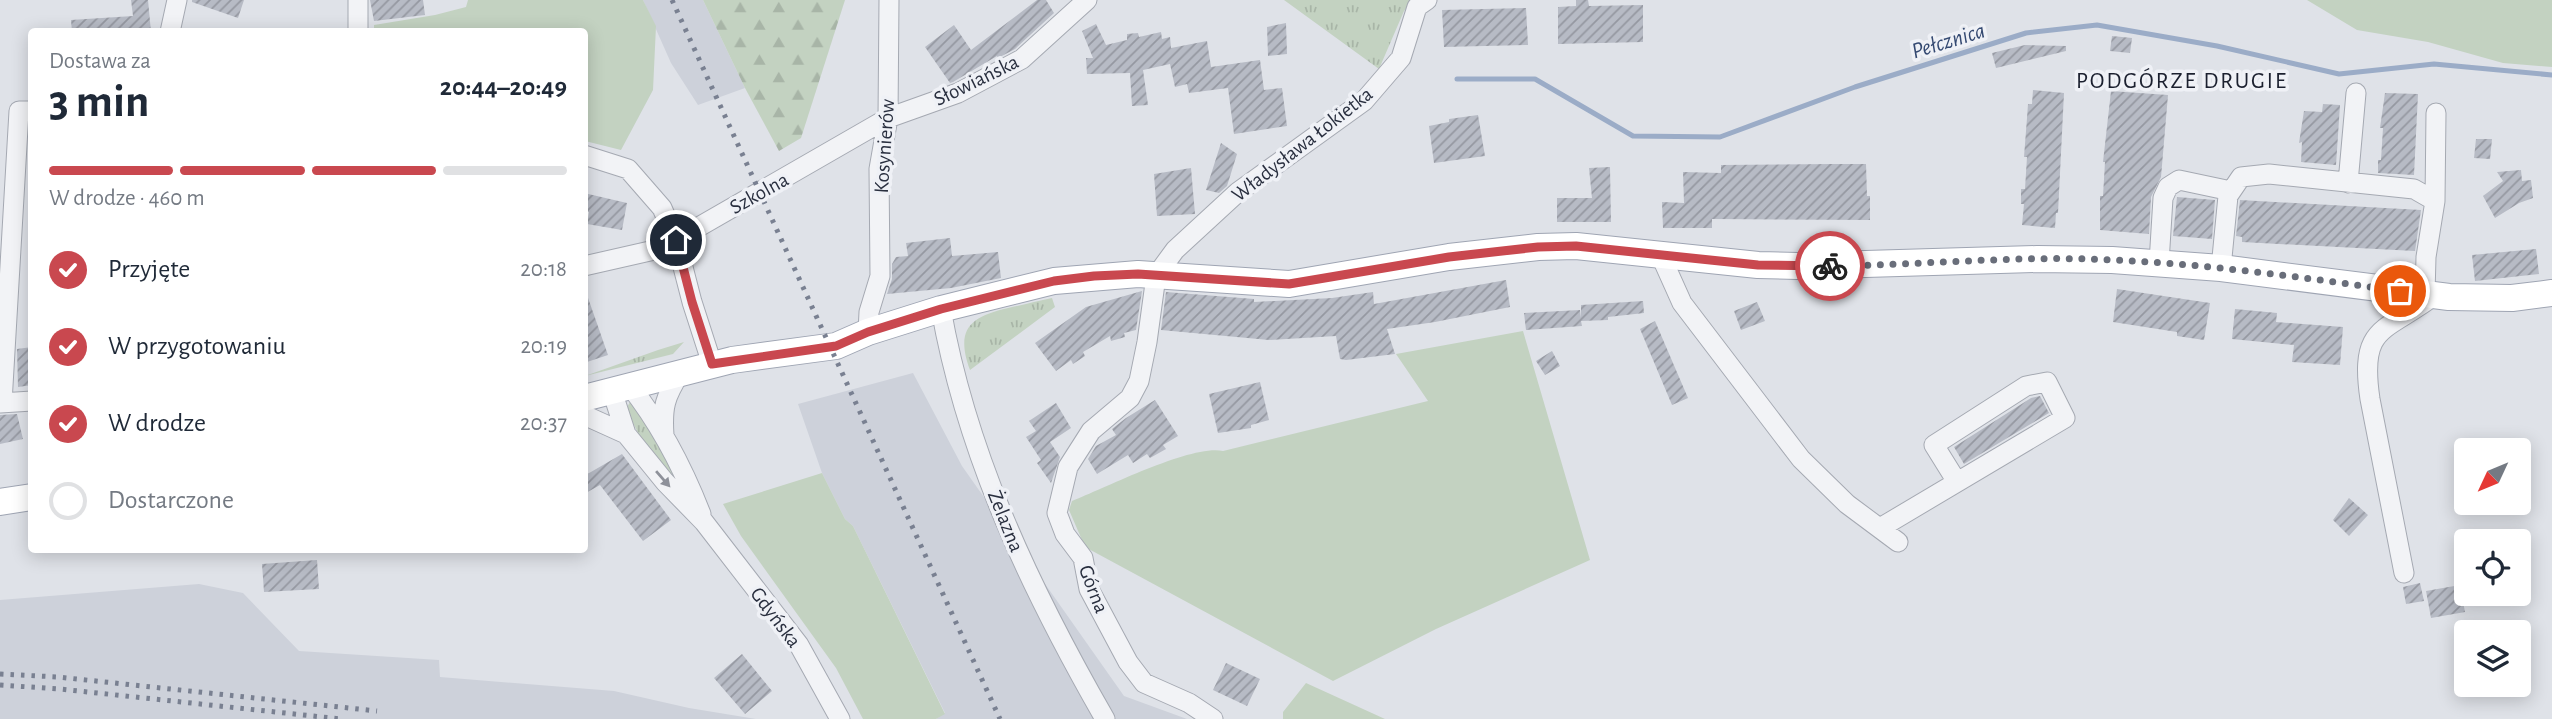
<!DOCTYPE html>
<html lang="pl">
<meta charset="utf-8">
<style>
body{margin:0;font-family:"Alegreya Sans",sans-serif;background:#f2f2f3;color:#1f2937;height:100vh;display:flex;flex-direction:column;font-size:26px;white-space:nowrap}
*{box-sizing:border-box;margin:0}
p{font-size:23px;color:#747a83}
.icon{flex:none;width:38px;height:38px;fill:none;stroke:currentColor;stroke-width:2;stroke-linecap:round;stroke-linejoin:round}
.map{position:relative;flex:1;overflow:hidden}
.details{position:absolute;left:28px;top:28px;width:560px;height:525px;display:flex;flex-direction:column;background:#fff;border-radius:7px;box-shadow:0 4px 18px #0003}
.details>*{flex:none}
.needle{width:46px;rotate:226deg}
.buttons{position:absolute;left:2454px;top:438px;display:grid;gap:14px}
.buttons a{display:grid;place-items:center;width:77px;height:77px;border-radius:7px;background:#fff;box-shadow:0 4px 18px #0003;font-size:35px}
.pin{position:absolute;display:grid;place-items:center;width:60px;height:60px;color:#fff;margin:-30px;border:4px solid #fff;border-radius:50%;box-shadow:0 2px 7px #0007}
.courier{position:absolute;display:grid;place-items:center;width:70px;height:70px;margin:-35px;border:5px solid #c9484f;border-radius:50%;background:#fff;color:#222;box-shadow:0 2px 9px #0007}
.headline em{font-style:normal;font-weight:700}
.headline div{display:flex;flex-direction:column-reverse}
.headline{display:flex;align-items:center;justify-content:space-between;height:119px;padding:0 21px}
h1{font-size:46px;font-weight:700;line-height:52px}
.bar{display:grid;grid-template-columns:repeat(4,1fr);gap:10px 7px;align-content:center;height:84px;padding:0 21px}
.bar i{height:9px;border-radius:5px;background:#e0e1e3}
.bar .selected{background:#c9484f}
.bar p{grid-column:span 4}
ol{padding:0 21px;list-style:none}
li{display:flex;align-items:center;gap:21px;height:77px}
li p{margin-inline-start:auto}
li .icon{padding:7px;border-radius:50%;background:#c9484f;color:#fff;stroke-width:4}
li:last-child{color:#747a83}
li i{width:38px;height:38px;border:4px solid #e0e1e3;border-radius:50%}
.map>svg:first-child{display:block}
.built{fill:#cdd1da}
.grass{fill:url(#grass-tufts)}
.forest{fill:url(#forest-firs)}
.garden{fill:#c3d2c1}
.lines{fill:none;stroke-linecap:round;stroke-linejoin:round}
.stream{stroke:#9bacc7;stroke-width:5}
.building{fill:url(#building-hatch)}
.minor-casing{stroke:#a5a9b2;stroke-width:21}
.major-casing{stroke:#9fa5b3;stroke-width:28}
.minor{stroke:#f2f3f6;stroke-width:19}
.major{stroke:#fff;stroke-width:26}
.rail{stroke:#798091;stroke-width:5;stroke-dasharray:3.5 7;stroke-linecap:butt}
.oneway{fill:#8e919a}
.done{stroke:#696e7a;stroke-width:7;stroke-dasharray:0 12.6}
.route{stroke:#c9484f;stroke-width:9}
.labels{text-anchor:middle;stroke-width:7;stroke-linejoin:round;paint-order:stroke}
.street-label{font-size:21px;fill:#292f3f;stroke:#eff1f6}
.water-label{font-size:23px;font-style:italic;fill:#344971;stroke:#eff1f6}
.neighbourhood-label{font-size:23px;letter-spacing:2px;fill:#1b202f;stroke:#eff1f6}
</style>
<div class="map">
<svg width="2552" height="719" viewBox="0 0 2552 719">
<defs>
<pattern id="grass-tufts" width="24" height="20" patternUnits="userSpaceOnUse" patternTransform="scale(1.75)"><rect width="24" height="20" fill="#c3d2c1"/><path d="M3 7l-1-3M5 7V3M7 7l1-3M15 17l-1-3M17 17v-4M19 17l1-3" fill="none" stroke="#a8b5a7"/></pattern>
<pattern id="forest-firs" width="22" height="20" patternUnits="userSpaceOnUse" patternTransform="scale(1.75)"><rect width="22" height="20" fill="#c3d2c1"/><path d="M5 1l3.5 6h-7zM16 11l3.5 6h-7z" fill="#a8b5a7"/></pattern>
<pattern id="building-hatch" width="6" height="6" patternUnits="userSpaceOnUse" patternTransform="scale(1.75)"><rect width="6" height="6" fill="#b7bbc5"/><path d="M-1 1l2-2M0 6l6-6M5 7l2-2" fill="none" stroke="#9598a1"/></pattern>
</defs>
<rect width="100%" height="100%" fill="#dfe2e8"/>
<!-- built -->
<path class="built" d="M643,0H703L745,88L698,105L671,63Z
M913,373L962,466L1124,696L1187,719H936L945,713L853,526L845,519L822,473L798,404Z
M199,584L243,593L299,651L439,660L440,677L614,691L689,708L756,719H0V600Z"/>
<!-- grass -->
<path class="grass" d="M1284,0H1413L1404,11L1379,69Z
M1052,298L1055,307L970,370C955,329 970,317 1008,308C1023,305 1037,301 1052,298Z
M684,342L673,354L585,376L658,350Z
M630,402L641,411L675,478L674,479L640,437L626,409Z"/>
<!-- forest -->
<path class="forest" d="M703,0H845L801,138L779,151L745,88Z"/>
<!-- garden -->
<path class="garden" d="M468,0H643L656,26L653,90L621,150L585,141L584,32L374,31V25L435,15L466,7Z
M2307,0H2552V67L2503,63L2428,42L2357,30Z
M1523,331L1590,560L1436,629L1333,681L1085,547L1069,510L1072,501C1105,488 1192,444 1223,451L1428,401L1396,354Z
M822,473L845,519L853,526L945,714L936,719H863L836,668L741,536L723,504Z
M1306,683L1385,719H1283V712Z"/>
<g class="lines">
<!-- stream -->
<path class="stream" d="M1457,79H1535L1633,136L1720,137L1855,87L2026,33L2097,25L2217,46L2339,74L2434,64L2552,75"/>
</g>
<!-- building -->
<path class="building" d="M131,0H148L151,32H72L71,20L133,16Z
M192,0H244L238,18L192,2Z
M370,0H423L425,15L374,21Z
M1037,0H1046L1054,13L1015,49L998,58L997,56L953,82L950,83L925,47L954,25L971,50Z
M1576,0H1588L1589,6L1643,5V42L1558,44V7L1576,6Z
M1526,8L1528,45L1444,47L1442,10Z
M1286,23L1287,54L1268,56L1267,27Z
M1096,24L1106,45L1127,40V34L1138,33L1139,37L1161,32L1162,39L1170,37L1171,48L1207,41L1211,67L1260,60L1264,90L1282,88L1287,126L1234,134L1228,88L1189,93L1187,84L1175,87L1170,64L1143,70L1148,105L1132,106L1130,73L1087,74L1086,58H1093L1082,31Z
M2112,36L2132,38L2130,53L2110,51Z
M2025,45L2066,46V51L1996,68L1992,53Z
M2033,90L2064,93L2058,213H2056L2055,228L2022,225L2024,204H2021V189H2025L2027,157H2024L2027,118L2028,104H2032Z
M2111,91L2168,95L2161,177L2151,197L2149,234L2100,230V196H2103L2105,162H2103Z
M2385,93L2418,94L2414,175L2378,173V160H2381L2383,128H2380Z
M2323,104L2340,105L2336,165L2301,162L2302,142L2299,143L2304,111L2322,112Z
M1478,115L1485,156L1434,163L1429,126L1449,122V119Z
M2476,139H2492L2490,159L2474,158Z
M1221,143L1237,154L1227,186L1219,193L1206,190Z
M1832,164H1866L1867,196H1870V220L1712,219V228H1663L1662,202L1684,203L1683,172L1721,173V165Z
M1610,167L1611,222H1557V198H1592L1589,168Z
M1191,168L1195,214L1157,216L1154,174Z
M2521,170L2522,181L2531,180L2533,198L2519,203L2495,218L2483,196L2503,181L2497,172Z
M584,193L627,203L622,230L587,224L589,212L584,211Z
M2177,197L2215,200L2212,239L2173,236Z
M2240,200L2421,210L2415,251L2242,242V237L2236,236Z
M950,238L952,256L998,252L1001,278L951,288L887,294L892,279V264L896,257L908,256L906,243Z
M2536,249L2539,274L2475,281L2472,255Z
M1506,280L1510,307L1435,322L1387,329L1395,354L1346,360L1340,359L1336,336L1269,340L1161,330L1166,292L1254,299V302L1332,298L1373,292L1374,304Z
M2117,289L2210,303L2204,340L2177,336V332L2113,322Z
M1142,291L1136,330L1124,333L1125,337L1111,341L1110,336L1083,352L1085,356L1073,364L1071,360L1056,371L1035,343L1086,307Z
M584,295H587L608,355L584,363Z
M1643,301L1644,313L1608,317V320L1581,321L1582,326L1526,330L1524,313L1580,310L1581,318V305Z
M1757,302L1765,321L1741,330L1734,311Z
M2235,309L2277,313L2276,322L2343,327L2340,365L2292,362L2294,345L2232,339Z
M1655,321L1688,398L1672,405L1640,329Z
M32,347V385L18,387L17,349Z
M1552,351L1560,366L1545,375L1536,361Z
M1260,382L1269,420L1251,425V428L1218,433L1209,394Z
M2040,396L2049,413L1964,464L1954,447L2031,398Z
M1155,400L1178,436L1163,445L1166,449L1150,458L1147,454L1133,463L1128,455L1097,474L1088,459L1096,446L1116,435L1112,429L1126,418Z
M1056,403L1071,428L1050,442L1060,457L1051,483L1037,463L1041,460L1026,437L1036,431L1029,421Z
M17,414L23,439L0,444V415Z
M622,454L671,520L643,541L600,485L584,494V476Z
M2349,498L2368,515L2349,536L2333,520Z
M317,560L319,589L264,592L262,564Z
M2420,583L2424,601L2406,604L2403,587Z
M2460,585L2465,612L2431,618L2426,591Z
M742,654L772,691L745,714L714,678Z
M1226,663L1260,679L1247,706L1213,690Z"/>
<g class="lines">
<defs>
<path id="minor" d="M170,32L177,0
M358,32V0
M584,155L628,169L662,208L676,240L692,302L712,364
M2348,183L2356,93
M1660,254L1682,303L1801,459L1847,504L1898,542
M2159,263L2163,198L2168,187L2179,180L2231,191
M584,266L650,251L676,240L888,118L958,93L1022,59L1087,0
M2221,268L2228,196L2241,177L2269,174L2414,189L2435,201
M2425,294L2426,257L2435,201L2436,113
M941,309C967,456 1031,590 1105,719
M868,332L869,312L880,276L879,169L888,118L889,0
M630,386C661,425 683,468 701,514
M612,391L626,434L665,482L704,522L799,645L840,719
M0,403L32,401
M2,403L19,111H32
M584,415L626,434
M664,435C662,407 665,397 680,373
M1880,528L2065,418L2047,382L2026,386L1934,445L1957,482
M2404,573L2370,399C2359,324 2385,333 2435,295
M1213,719L1189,703L1144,683L1128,662L1089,589L1083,558L1065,534L1057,513L1068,467L1091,431L1130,398L1139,381L1147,342L1156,276L1175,250L1238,192L1364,101L1401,58L1417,7L1427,0"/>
<path id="major" d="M584,398L732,360L836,346L868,332L941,309L1054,281L1138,274L1289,284L1449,257L1538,247L1576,246L1758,265L1798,266L2037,259L2112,260L2221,268L2449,297L2512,298L2552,293
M0,502L32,497"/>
</defs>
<!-- minor casing -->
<use href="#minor" class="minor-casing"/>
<!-- major casing -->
<use href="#major" class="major-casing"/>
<!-- minor -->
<use href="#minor" class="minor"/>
<!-- major -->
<use href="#major" class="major"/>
<!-- rail -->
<path class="rail" d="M672,0L1000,719
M0,674L58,677L377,711
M0,685L60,689L341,719"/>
</g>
<!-- one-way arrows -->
<defs><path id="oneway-solid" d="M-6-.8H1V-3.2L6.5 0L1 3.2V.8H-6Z" transform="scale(1.75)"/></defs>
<use class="oneway" href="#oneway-solid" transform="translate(663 479) rotate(49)"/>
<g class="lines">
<!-- done -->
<path class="done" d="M1830,266C1924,265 2019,255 2113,260C2209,264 2305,278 2400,291"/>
<!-- route -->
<path class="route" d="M676,240L692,302L712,364L836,346L868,332L941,309L1054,281L1094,276L1138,274L1289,284L1449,257L1538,247L1576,246L1758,265L1830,266"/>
</g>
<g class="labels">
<!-- street labels -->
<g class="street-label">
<text transform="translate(976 80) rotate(-26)" y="7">Słowiańska</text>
<text transform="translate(1302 144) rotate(-38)" y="7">Władysława Łokietka</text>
<text transform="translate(884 146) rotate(-86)" y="7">Kosynierów</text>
<text transform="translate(759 193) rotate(-29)" y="7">Szkolna</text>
<text transform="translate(1006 521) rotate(68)" y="7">Żelazna</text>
<text transform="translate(1094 589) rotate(69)" y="7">Górna</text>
<text transform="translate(776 617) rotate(53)" y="7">Gdyńska</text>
</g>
<!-- water labels -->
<g class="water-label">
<text transform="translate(1948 40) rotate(-17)" y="8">Pełcznica</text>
</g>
<!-- neighbourhood labels -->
<g class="neighbourhood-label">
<text x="2182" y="88">PODGÓRZE DRUGIE</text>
</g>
</g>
</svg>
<div class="buttons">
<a><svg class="needle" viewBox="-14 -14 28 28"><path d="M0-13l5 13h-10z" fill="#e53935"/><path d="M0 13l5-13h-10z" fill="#747a83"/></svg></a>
<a><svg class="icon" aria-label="locate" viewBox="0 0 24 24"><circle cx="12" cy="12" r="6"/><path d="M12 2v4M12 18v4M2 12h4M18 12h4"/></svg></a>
<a><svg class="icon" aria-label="layers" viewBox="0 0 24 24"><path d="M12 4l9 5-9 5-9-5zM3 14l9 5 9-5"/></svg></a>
</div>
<div class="pin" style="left:2400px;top:291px;background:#ea580c"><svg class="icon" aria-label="bag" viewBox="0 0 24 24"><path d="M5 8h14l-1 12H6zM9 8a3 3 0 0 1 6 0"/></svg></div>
<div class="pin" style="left:676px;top:240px;background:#1f2937"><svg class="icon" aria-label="home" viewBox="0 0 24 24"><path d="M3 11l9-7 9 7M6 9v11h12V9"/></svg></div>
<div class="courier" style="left:1830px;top:266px"><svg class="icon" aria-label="bike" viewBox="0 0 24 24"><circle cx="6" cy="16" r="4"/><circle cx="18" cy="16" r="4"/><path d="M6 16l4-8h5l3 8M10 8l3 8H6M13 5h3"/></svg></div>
<section class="details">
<div class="headline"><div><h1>3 min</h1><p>Dostawa za</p></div><em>20:44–20:49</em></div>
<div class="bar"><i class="selected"></i><i class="selected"></i><i class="selected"></i><i></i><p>W drodze · 460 m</p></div>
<ol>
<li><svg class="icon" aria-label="check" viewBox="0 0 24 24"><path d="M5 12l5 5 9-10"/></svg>Przyjęte<p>20:18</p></li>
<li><svg class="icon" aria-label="check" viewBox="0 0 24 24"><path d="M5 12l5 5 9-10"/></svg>W przygotowaniu<p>20:19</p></li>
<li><svg class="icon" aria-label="check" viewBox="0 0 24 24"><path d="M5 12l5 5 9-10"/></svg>W drodze<p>20:37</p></li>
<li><i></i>Dostarczone</li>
</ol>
</section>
</div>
